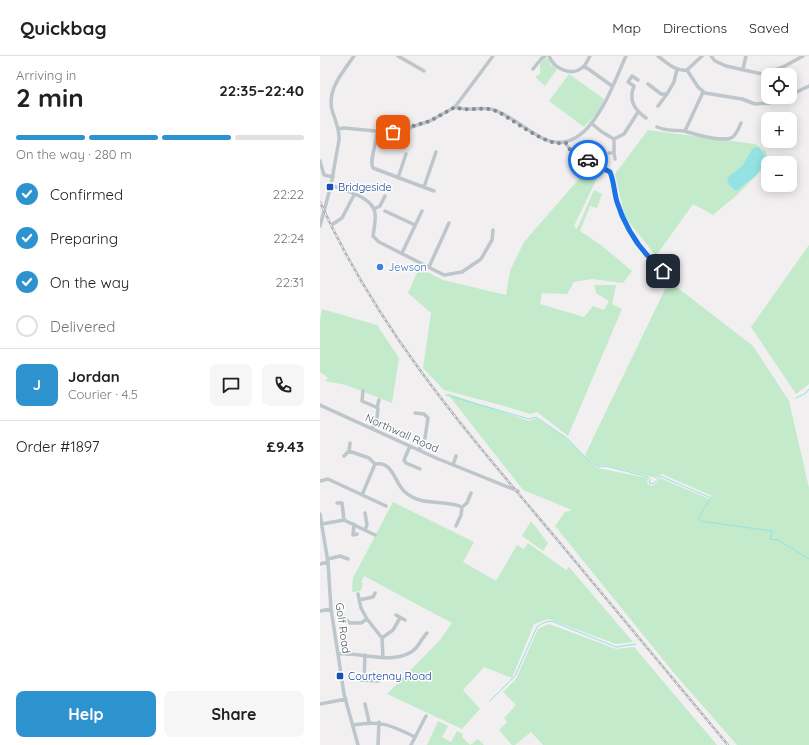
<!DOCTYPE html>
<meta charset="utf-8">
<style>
body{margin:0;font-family:Quicksand,sans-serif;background:#f6f6f6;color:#202124;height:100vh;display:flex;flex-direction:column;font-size:15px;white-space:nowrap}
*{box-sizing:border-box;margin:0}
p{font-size:13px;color:#757577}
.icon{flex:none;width:22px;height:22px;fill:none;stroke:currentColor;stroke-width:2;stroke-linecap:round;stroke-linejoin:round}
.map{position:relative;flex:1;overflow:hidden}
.panel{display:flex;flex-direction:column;background:#fff;width:320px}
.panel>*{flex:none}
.tools{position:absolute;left:441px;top:12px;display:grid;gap:8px}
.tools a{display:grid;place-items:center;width:36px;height:36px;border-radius:8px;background:#fff;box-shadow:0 2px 10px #0003;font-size:20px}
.pin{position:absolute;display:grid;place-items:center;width:34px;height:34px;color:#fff;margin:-17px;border-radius:8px;box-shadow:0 2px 6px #0006}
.courier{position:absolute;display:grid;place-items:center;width:40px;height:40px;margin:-20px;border:3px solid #1a73e8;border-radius:50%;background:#fff;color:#222;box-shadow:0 1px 5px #0007}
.head em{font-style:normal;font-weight:700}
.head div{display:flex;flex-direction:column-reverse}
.head{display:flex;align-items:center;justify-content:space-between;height:68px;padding:0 16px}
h1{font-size:26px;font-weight:700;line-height:30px}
.bar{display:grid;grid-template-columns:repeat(4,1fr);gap:6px 4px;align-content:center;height:48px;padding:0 16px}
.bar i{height:5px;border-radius:3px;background:#e0e0e0}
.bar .selected{background:#2c93cf}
.bar p{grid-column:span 4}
.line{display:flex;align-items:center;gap:10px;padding:0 16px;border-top:1px solid #e0e0e0}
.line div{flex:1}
.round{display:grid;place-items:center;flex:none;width:42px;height:42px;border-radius:8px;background:#f6f6f6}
ol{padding:0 16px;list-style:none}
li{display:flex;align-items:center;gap:12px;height:44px}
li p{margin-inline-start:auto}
li .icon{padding:4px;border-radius:50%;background:#2c93cf;color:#fff;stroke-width:4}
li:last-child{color:#757577}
li i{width:22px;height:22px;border:2px solid #e0e0e0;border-radius:50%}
.button{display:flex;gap:8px;margin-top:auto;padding:8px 16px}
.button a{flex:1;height:46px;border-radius:8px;background:#2c93cf;color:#fff;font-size:16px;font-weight:700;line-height:46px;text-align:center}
.button a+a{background:#f6f6f6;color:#202124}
header{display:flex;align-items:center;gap:24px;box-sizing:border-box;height:56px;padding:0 20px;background:#fff;border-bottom:1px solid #e0e0e0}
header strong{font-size:19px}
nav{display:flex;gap:22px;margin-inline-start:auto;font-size:14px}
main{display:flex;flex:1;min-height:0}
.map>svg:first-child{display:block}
.green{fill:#c3eaca}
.water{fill:#94e2e3}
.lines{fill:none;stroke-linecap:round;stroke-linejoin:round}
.stream{stroke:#94e2e3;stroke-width:1}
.minor{stroke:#bcc6cb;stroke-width:3.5}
.rail-casing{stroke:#b2b6b9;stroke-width:2.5}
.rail{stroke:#fff;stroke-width:1;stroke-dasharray:3;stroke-linecap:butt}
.done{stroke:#848c8f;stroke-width:4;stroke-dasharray:0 7.2}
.route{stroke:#1a73e8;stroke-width:5}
.transit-dot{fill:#1a4fb4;stroke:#fff;stroke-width:1.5}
.shop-dot{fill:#3f7fe0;stroke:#fff;stroke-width:1.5}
.labels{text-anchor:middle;stroke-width:3;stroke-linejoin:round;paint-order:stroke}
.transit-label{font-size:11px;fill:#164399;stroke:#fff;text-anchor:start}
.shop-label{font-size:11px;fill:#366cbe;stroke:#fff;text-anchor:start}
.street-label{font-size:11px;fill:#49565b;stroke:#fff}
</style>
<header>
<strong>Quickbag</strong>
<nav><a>Map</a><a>Directions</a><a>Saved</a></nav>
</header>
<main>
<section class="panel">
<div class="head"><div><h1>2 min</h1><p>Arriving in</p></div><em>22:35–22:40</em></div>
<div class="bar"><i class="selected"></i><i class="selected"></i><i class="selected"></i><i></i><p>On the way · 280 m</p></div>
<ol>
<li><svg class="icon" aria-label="check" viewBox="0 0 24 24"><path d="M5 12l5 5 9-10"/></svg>Confirmed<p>22:22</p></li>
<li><svg class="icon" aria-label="check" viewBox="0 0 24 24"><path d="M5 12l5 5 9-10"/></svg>Preparing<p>22:24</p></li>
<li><svg class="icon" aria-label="check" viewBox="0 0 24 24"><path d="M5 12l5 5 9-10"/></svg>On the way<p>22:31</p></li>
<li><i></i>Delivered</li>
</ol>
<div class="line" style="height:72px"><b class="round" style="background:#2c93cf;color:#fff">J</b><div><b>Jordan</b><p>Courier · 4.5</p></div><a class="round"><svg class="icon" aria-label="chat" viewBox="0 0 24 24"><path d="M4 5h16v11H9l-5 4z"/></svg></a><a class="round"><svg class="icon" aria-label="phone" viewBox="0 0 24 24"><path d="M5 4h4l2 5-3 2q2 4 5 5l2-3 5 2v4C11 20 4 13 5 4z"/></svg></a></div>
<div class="line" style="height:52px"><div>Order #1897</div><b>£9.43</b></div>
<div class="button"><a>Help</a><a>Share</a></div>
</section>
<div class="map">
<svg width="489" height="689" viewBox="0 0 489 689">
<rect width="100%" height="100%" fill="#f2eff0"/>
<!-- green -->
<path class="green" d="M224,2L228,3L231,9L237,13L225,30L216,22V20L220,18V8Z
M249,18L284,43L277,57L264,71L229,45Z
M328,74L435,88L446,95L449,107L417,139L393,159L373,148L336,200L305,161L295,118Z
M272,108L281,114L254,170L257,173L274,134L282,138L277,152L270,150L260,175L281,189L312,215L303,227L272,223L254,226L247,238L222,237L220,248L264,261L273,250L284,254L289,245L276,237L274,229H296L292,248L302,253L248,380L217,356L210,358L184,350L124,334L103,312L111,257L88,237L99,212L123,224L186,239L190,215L204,186Z
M489,189V328L476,338L431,271Z
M349,225L433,290L469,345L489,432V689H417L354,617L235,470L245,456L252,454L203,434L127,337L209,365L216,362L245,381L277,412L328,422L327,428L333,430L340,422L389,443L392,440L342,418L336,422L285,409L277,410L265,399Z
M2,253L57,269L79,302L72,347L26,329L5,325L8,322L0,316V264Z
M73,446L154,486L143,506L176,525L197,489L204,493L208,487L246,514L249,511L313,586L296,588L228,563L214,568L192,622L164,611L143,634L160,653L142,673L67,638L120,584L132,567L44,520L41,526L43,527L41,535L32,536L33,522Z
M211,465L228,487L223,495L202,480Z
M229,568L296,593L314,591L397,689H223L211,676L195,689H192L179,674L187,666L184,662L196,649L183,636L196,623L218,573Z
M118,665L128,670L122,681L131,686L137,675L143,678L142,681L150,689L158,683L164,689H107Z"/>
<!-- water -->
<path class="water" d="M438,91L444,98L446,106L434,121L416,135L409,129L407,122L423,109L433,92Z"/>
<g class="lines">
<!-- stream -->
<path class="stream" d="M126,339L209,363L216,361L248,383L264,400L278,411L286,410L328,421L330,423L329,427L333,428L340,420L391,442L378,462L380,465L452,475L450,483L458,484L489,503
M476,342L486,337L489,333
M170,645L195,620L217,571C223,567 227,564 234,566L296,591L316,588"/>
<!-- minor -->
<path class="minor" d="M78,0L104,15
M229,0C234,13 252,21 263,11C266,9 268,3 270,0
M338,0C346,6 356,16 367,14L382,0
M391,0L395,5L406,10L442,18L463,11L483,0
M263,11L267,12L292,30
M213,13L222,2L225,0
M423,13L426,0
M367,14L378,31L385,37L422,43L435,48L449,47L466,41
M318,24L312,20L308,26L314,30C308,45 315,54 326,62
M328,28L341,38H347L354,26L357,13
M470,39L489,30
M338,50L347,38
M135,51C148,56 161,50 174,54C192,60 207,75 224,83C269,103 292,30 306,0
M271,67L282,76L294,83L304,78L318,56
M337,71C346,75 354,74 364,75C376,78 399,86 411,82C416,80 419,72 421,67
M18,73L24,72L66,76L82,74L110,65L135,51L173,0
M365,75L383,36
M57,76C57,86 49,105 53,112L114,135
M294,83V97
M245,87L250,93L290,116L301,160L316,187L349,220
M289,97H294L295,103
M0,105L4,119L13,121
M78,122L86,98
M11,129C24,134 53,141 55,157C56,165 54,172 53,180L59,186L124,219L142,216L161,203L172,184L173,174
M104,131L116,96
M54,153L60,150L65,140
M65,155L95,169
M13,168L22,162L34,139
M0,170L11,129L19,84C20,74 15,64 12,54C7,33 23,16 34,0
M82,197L102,155
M109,211L129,167
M43,335L42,345L58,352L57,362L52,373
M0,349L116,402L198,435
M57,351L59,344
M95,357L104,358L108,362L105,382L99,394
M90,390L84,404L86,407L100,413
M29,395L49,402L55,408L42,439
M24,400L29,395L30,387
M55,408C74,405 74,427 85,436C102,451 122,443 142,451L147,447L151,437
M133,409L136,400
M0,425L8,423L66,450
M17,447H22L24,464
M45,457L47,469L45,474
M0,458L8,506L11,553L18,598L24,638L38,689
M2,468L24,464L55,479
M34,468L33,479L37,478
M136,470L141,459L142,451
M8,503L20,500L28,503
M0,508L8,506
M38,538L41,552L47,563L62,582L63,602
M39,544L53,541L55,537
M20,554L23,561L30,567H41L47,563
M0,555L11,553
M76,559L85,564
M62,582L73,574L80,562
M18,598C42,596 78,611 96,592C100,587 103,581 107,577
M40,624L59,625
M44,624L45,599
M0,648L26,643
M45,648L49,666
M33,669C60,664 71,669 95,681
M58,689L59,666
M91,689L106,660"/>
<defs>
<path id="rail" d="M0,146C59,276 145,374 235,481C293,550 350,620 408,689"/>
</defs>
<!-- rail casing -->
<use href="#rail" class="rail-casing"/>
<!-- rail -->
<use href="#rail" class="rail"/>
</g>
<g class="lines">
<!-- done -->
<path class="done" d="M73,76L110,65L135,51C150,57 165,48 180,57C197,66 226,91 246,87L250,94L268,104"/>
<!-- route -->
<path class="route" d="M268,104L290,116C294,125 294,136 297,146C306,174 321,196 343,215"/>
</g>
<!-- markers -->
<g class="transit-dot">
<rect x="6" y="127" width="8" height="8" rx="2"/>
<rect x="16" y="616" width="8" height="8" rx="2"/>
</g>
<circle class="shop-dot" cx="60" cy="211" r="4"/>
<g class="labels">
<!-- transit labels -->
<g class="transit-label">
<text x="18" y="135">Bridgeside</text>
<text x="28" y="624">Courtenay Road</text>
</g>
<!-- shop labels -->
<g class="shop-label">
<text x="68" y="215">Jewson</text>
</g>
<!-- street labels -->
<g class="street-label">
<text transform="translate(82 377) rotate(24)" y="4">Northwall Road</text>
<text transform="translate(23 572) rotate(82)" y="4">Golf Road</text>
</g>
</g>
</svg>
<div class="tools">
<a><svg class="icon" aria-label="locate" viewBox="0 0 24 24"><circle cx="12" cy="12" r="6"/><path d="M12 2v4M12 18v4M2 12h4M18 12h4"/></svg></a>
<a>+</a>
<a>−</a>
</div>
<div class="pin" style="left:73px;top:76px;background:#ea580c"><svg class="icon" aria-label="bag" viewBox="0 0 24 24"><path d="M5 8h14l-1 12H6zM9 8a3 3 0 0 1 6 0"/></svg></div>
<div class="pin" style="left:343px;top:215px;background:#1f2937"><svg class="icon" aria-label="home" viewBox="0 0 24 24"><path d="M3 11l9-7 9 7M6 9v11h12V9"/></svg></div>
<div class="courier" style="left:268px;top:104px"><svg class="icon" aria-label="car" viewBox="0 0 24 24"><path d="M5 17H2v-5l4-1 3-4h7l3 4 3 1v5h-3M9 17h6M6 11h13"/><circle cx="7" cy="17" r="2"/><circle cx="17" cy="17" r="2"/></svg></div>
</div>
</main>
